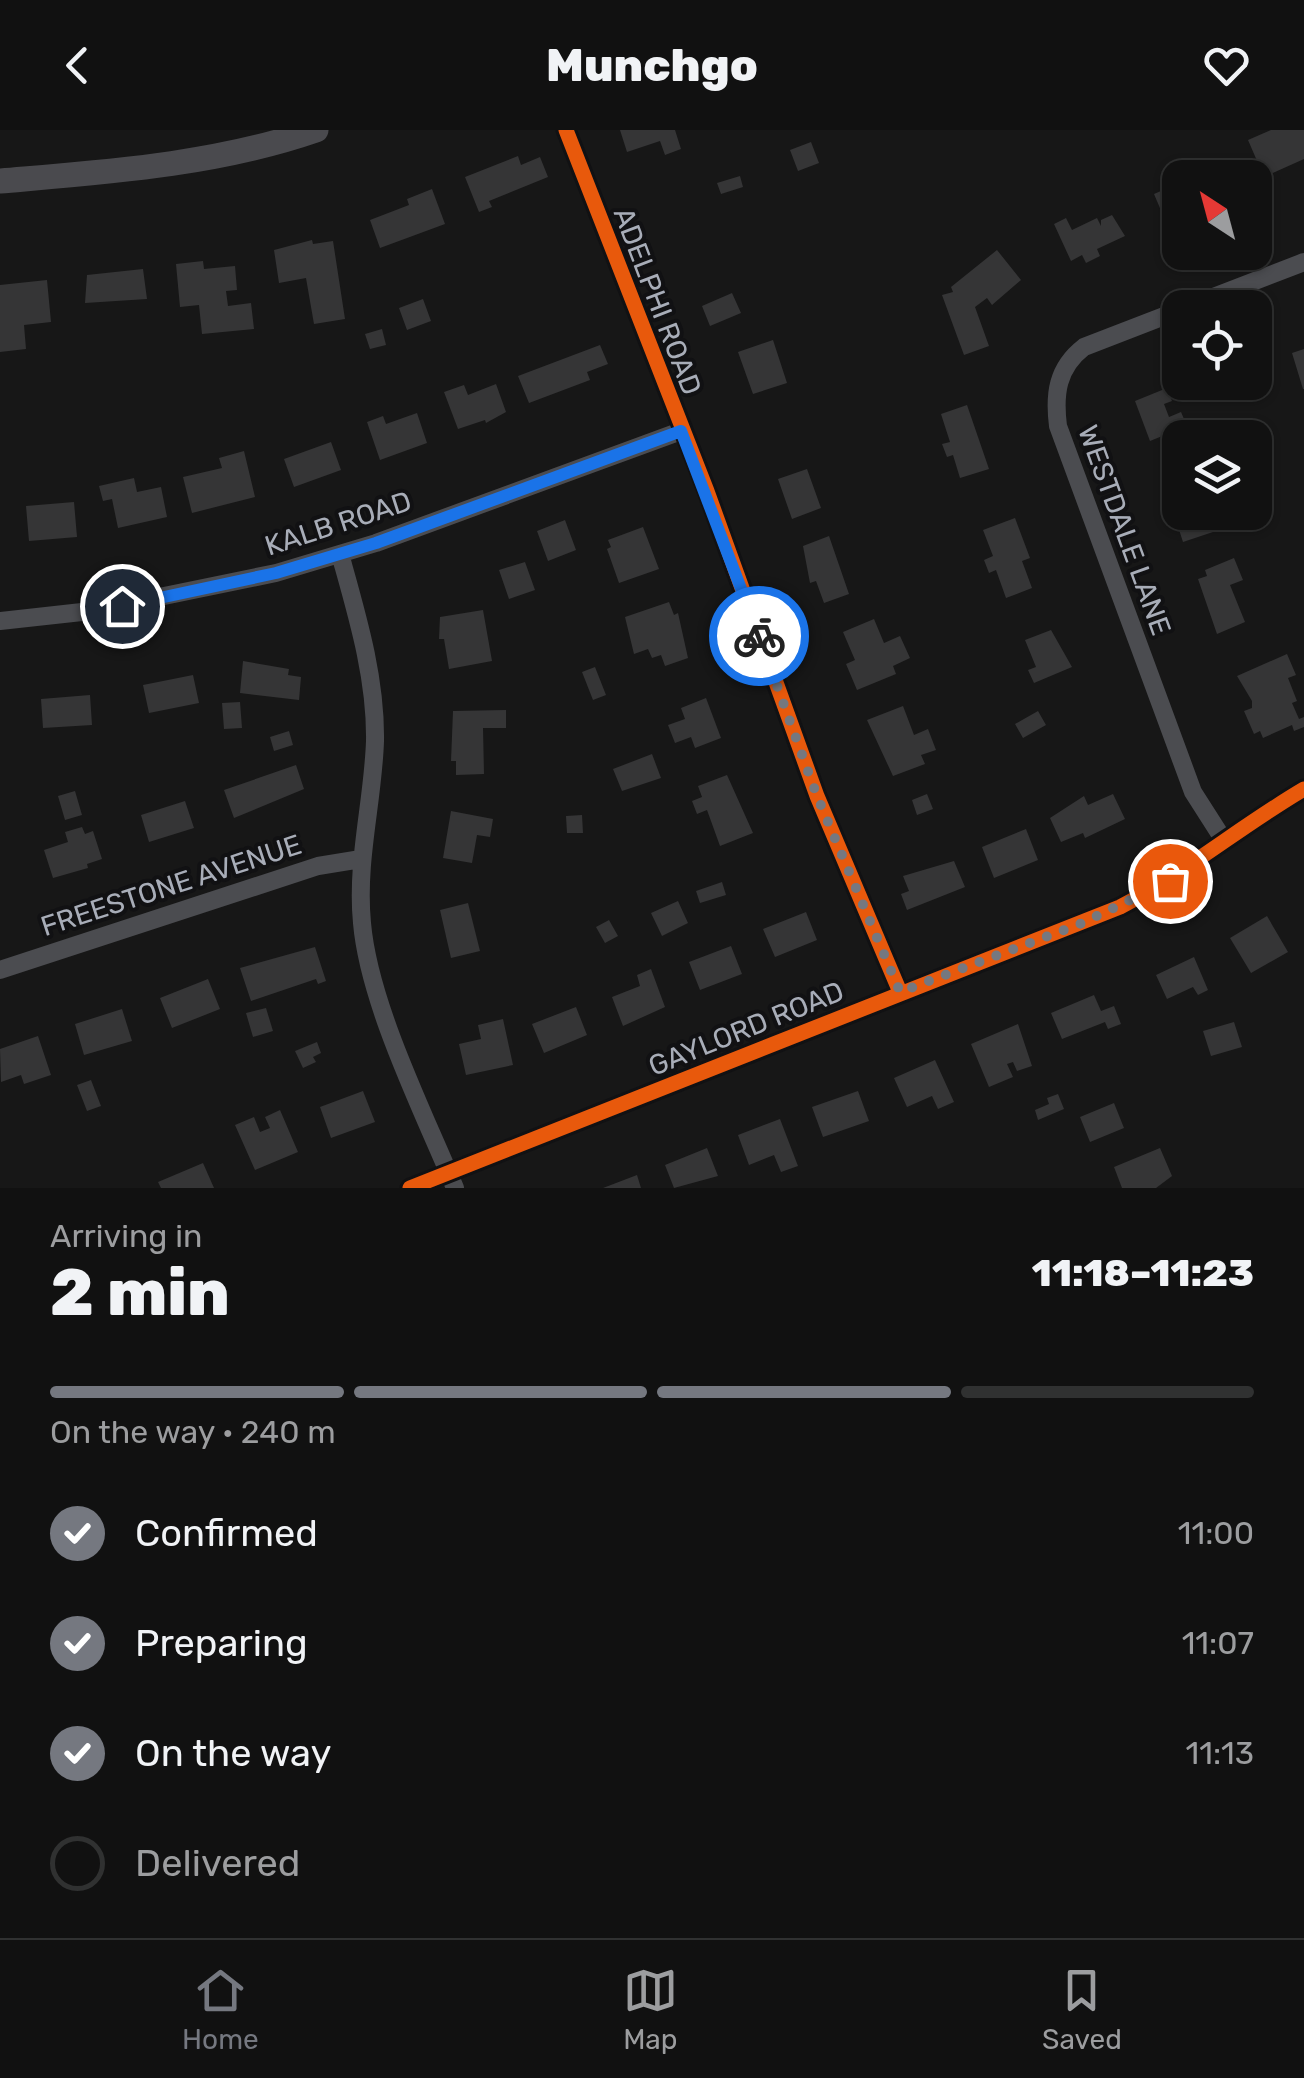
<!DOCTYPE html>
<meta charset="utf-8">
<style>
body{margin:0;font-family:Rubik,sans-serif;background:#1e1f1f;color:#f1f3f6;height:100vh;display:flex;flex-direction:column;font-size:38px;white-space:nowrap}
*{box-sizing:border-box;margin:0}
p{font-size:32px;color:#9c9d9f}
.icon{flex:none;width:55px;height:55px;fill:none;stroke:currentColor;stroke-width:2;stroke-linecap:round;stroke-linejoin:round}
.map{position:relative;height:1058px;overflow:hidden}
.sheet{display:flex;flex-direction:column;background:#111;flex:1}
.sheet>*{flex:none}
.needle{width:65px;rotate:324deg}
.fabs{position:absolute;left:1162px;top:30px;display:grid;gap:20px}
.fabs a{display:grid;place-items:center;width:110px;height:110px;border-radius:20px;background:#111;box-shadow:0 2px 8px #0004,0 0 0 2px #303131;font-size:50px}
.pin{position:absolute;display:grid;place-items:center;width:85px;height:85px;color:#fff;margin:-42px;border:5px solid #fff;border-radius:50%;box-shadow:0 2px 10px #0007}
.courier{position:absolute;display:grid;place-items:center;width:100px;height:100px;margin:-50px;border:8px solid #1a73e8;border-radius:50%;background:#fff;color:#222;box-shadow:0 2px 12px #0007}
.summary em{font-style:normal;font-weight:800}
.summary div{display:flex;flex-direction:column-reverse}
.summary{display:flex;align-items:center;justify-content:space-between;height:170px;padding:0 50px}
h1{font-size:65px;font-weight:800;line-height:75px}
.bar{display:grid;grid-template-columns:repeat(4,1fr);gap:15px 10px;align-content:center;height:120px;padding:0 50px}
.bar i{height:12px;border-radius:8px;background:#303131}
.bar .selected{background:#757880}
.bar p{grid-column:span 4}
ol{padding:0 50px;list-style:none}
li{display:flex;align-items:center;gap:30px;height:110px}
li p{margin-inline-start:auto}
li .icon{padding:10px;border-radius:50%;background:#757880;color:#fff;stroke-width:4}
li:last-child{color:#9c9d9f}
li i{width:55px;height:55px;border:5px solid #303131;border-radius:50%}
header{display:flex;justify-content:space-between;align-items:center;height:130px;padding:0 50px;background:#111;font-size:45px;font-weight:800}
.dock{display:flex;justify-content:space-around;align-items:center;height:140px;border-top:2px solid #303131;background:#111;font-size:28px;color:#9c9d9f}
.dock a{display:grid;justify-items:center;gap:5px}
.dock .selected{color:#757880}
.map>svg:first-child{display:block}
.building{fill:#353536}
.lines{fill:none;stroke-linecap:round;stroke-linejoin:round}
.street{stroke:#4b4c50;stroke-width:18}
.secondary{stroke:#4a4a4e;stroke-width:25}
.cycleway-casing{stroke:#111113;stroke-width:21}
.cycleway{stroke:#e8590c;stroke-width:15}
.done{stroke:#757880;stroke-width:10;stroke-dasharray:0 18}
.route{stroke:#1a73e8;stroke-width:12}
.labels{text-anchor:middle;stroke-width:8;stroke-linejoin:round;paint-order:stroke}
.street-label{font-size:28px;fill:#a8adb8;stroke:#111113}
</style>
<header><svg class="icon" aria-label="back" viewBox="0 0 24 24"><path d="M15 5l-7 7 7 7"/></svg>Munchgo<svg class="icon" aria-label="heart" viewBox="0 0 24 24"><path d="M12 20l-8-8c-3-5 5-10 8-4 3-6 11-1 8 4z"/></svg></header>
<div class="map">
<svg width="1304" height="1058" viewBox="0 0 1304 1058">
<rect width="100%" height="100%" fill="#171717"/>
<!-- building -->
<path class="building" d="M620,0H675L681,19L665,25L660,11L627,22Z
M1271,0H1304V29L1264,47L1248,10Z
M811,12L819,33L798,41L790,20Z
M518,26L521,35L540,27L548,47L489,71L492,77L479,82L465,47Z
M1191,40L1194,48H1180V84L1165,90L1154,64L1170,57L1166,47Z
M740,46L743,57L721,64L717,53Z
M432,59L445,94L380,118L370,90L409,75L407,69Z
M1112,85L1125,106L1097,119L1100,126L1086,133L1082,125L1071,131L1054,94L1066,88L1072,100L1097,88L1101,96V90Z
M312,110L313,114L333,111L345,189L314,194L306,148L279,153L274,120Z
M997,120L1021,150L992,175L987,168L975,177L989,216L964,225L942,165L953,162L951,157Z
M203,131L204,139L235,136L237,160L226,161L228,176L251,173L254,199L202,204L199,175L180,177L176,134Z
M143,139L147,169L85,173L87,145Z
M47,150L51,192L24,195L26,219L0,222V155Z
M732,163L741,183L710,196L702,176Z
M423,169L431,191L407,200L399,178Z
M382,199L386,215L370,219L365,204Z
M773,210L787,253L753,264L738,222Z
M600,215L608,234L587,242L590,250L529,273L518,246Z
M1304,219V259H1303L1292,223Z
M496,254L506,282L486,293L485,290L458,299L444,262L464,255L468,265Z
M1167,258L1172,271L1164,274L1169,287L1181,282L1187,296L1150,311L1135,271Z
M967,275L989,339L960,348L953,325L947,327L942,314L950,312L941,284Z
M417,283L427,313L380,330L367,292L383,286L386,294Z
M331,312L341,340L294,357L284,329Z
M244,321L255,367L192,383L183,347L222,338L219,328Z
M807,339L821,378L792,389L778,349Z
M1180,342V382H1210L1216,401L1183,412L1162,347Z
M134,348L137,362L161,357L167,387L118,398L112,369L103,371L99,356Z
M74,372L77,407L29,411L26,376Z
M1015,388L1030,428L1022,431L1032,458L1006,468L996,440L989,443L984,430L993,426L983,400Z
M565,390L576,420L548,431L537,401Z
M643,397L659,439L619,453L607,419L611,417L608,410Z
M829,406L849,464L824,473L816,451L810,453L803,416Z
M1234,428L1243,450L1230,455L1245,492L1217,504L1198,449L1207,446L1205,440Z
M525,432L535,460L509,469L499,440Z
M669,472L674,485L678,483L688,528L665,536L661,525L652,528L648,519L634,524L625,487Z
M483,480L492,531L449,539L444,509H439L440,487Z
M874,489L884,513L900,506L910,528L893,536L896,544L857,560L846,534L855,530L843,502Z
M1051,500L1072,537L1034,553L1028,540L1036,537L1025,510Z
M1287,524L1296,545L1288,548L1297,571L1292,573L1299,589L1304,587V597L1294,601L1292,595L1263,608L1260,601L1254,604L1244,581L1252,578V571L1237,546Z
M243,531L289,539L288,545L301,547L299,570L240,563Z
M595,537L606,565L593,570L582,542Z
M193,545L199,573L149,583L143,555Z
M90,565L92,595L43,598L41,569Z
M706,568L721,608L695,618L691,607L675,613L668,595L685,589L681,578Z
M240,572L242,598L224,599L222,573Z
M903,576L914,605L928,599L936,620L921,625L925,634L893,646L867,590Z
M506,580V598H483L484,644L456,645V631H451L453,581Z
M1038,581L1046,595L1023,608L1015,594Z
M289,601L293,615L274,621L270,607Z
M652,624L661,648L622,661L613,639Z
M296,635L304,659L234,688L224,660Z
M727,645L753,703L720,716L707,680L697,684L692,671L702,667L698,656Z
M75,661L82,685L65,690L58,666Z
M927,664L933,679L917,685L912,670Z
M1113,664L1125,689L1085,708L1083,703L1061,712L1050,688L1084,666L1088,675Z
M185,671L194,698L149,712L141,685Z
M451,681L493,689L490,707L477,705L472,733L443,728Z
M582,685L583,703H567L566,686Z
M82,697L85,704L93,701L102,729L87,734L88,738L53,748L44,720L68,712L65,702Z
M1026,699L1038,730L994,748L982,717Z
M954,731L965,757L907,780L901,764L909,761L903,746Z
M722,752L726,765L700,773L696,761Z
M678,771L688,793L662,806L651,783Z
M468,773L480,821L451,828L440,780Z
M806,782L817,810L775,827L763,799Z
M1267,786L1288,822L1251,843L1230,808Z
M609,790L618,806L605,813L596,797Z
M731,816L742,844L700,860L689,832Z
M315,817L326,851L318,854L316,849L251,871L240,838Z
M1194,827L1208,860L1198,865L1193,857L1167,869L1156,845Z
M651,839L665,877L623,896L612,867L640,856L637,845Z
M208,849L220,879L172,898L160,868Z
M1094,865L1101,881L1114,876L1121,894L1108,899L1105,892L1062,909L1051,883Z
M576,877L587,905L544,923L532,894Z
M266,878L273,901L253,907L246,883Z
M122,879L132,911L84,925L75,894Z
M503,889L513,935L466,945L459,914L481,909L478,895Z
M1234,892L1242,917L1211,926L1203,901Z
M1018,894L1032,936L1017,941L1013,932L1007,934L1013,947L989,957L971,914Z
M38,906L51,945L24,954L21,945L1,952L0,919Z
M317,912L321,923L313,927L316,932L303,938L295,921Z
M935,930L954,972L938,979L932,966L907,977L894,948Z
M91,950L101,976L87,981L77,955Z
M363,961L375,992L331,1008L320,977Z
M858,961L869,991L823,1007L812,977Z
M1058,964L1064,979L1038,990L1035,980L1049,974L1047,968Z
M1114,973L1124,998L1090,1012L1080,987Z
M280,980L298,1022L255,1040L235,995L254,987L260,1002L270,998L265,987Z
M780,989L798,1036L781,1042L774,1025L749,1035L738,1005Z
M707,1018L718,1046L674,1058L665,1035Z
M1160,1018L1172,1046L1156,1058H1122L1114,1037Z
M203,1033L214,1058H161L158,1052Z
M637,1045L641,1058H603Z"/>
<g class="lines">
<!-- street -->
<path class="street" d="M566,0L707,361L817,666L900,862
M340,424C357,485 376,547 375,611C373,672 356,731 362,793C369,874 423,981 455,1058
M0,491L91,481L276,443L376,413L681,301
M1223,709L1193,662L1058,296C1054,264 1057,238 1084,217L1304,132
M0,840L318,736L361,729
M410,1058L1120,777C1185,743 1241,696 1304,659"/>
<!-- secondary -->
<path class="secondary" d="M0,51C105,42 215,35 316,0"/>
<defs>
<path id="cycleway" d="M566,0L707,361L817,666L900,862
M410,1058L1120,777C1185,743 1241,696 1304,659"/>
</defs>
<!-- cycleway casing -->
<use href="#cycleway" class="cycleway-casing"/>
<!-- cycleway -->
<use href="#cycleway" class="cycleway"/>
</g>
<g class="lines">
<!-- done -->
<path class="done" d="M759,506L817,666L900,862L1080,794L1170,751"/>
<!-- route -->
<path class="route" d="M122,476L276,443L376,413L681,301L759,506"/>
</g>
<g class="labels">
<!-- street labels -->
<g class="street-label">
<text transform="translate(658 171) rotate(69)" y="10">ADELPHI ROAD</text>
<text transform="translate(338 393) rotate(-18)" y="10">KALB ROAD</text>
<text transform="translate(1125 400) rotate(70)" y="10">WESTDALE LANE</text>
<text transform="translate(171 755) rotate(-18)" y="10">FREESTONE AVENUE</text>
<text transform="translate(746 898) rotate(-22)" y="10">GAYLORD ROAD</text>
</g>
</g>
</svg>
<div class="fabs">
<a><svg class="needle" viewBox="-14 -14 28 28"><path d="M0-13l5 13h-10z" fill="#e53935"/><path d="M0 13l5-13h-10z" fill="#9c9d9f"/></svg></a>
<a><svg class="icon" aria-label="locate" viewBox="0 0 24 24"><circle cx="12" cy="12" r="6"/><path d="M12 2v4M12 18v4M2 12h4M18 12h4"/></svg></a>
<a><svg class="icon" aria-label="layers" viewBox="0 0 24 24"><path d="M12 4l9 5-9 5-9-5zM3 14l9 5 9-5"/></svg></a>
</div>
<div class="pin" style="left:1170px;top:751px;background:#ea580c"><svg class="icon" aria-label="bag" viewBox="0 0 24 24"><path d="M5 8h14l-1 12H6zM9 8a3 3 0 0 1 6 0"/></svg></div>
<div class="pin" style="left:122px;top:476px;background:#1f2937"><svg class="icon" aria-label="home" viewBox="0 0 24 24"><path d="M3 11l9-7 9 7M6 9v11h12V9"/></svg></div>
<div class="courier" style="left:759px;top:506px"><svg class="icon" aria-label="bike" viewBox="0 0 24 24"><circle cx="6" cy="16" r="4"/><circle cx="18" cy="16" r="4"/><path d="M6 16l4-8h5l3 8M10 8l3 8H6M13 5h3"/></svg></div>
</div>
<section class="sheet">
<div class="summary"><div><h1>2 min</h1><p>Arriving in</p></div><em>11:18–11:23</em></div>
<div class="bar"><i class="selected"></i><i class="selected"></i><i class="selected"></i><i></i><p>On the way · 240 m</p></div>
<ol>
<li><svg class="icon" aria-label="check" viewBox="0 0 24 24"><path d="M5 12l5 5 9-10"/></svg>Confirmed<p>11:00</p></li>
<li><svg class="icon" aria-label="check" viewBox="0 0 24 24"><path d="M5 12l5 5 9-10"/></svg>Preparing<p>11:07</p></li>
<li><svg class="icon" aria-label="check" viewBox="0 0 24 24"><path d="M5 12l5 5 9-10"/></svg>On the way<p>11:13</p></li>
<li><i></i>Delivered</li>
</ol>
</section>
<nav class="dock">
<a class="selected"><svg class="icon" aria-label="home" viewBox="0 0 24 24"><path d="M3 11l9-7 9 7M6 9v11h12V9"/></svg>Home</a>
<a><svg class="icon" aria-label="map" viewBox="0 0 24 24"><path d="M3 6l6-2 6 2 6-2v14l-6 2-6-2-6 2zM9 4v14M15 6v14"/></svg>Map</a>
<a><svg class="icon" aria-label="saved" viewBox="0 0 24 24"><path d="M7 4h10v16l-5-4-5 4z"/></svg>Saved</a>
</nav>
